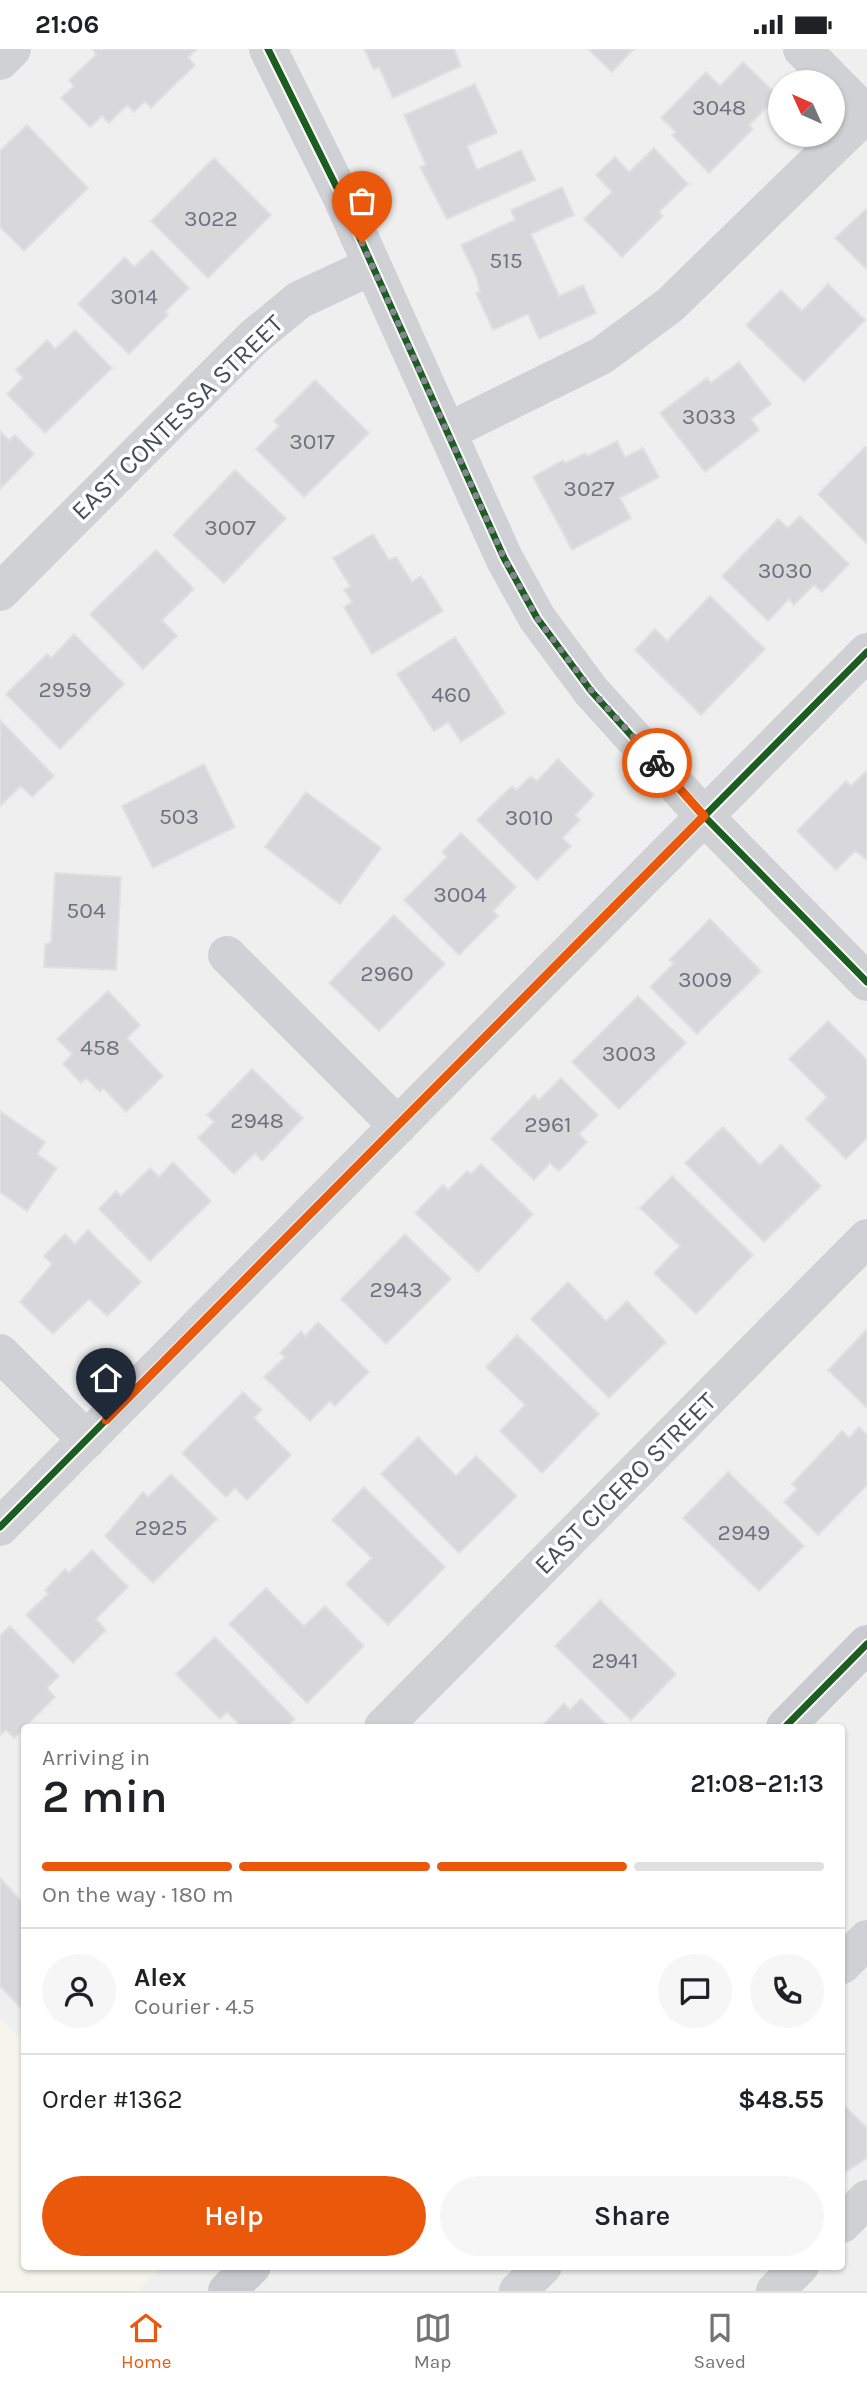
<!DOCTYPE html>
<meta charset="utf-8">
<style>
body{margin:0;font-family:Karla,sans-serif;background:#f6f6f6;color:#202124;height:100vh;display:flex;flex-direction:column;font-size:26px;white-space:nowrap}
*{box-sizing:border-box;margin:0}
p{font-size:23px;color:#757577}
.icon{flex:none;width:38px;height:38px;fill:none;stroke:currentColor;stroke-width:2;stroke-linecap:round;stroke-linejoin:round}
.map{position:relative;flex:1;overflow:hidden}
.side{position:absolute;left:21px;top:1675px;width:824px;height:546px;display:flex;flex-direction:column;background:#fff;border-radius:7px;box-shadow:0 2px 5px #0004}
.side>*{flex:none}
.needle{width:46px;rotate:315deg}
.tools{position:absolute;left:768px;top:21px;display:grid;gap:14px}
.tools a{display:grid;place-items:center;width:77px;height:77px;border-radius:50%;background:#fff;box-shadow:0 2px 5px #0004;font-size:35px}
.pin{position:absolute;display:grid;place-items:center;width:60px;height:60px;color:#fff;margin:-72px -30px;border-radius:50% 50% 50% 0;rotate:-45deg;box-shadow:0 0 7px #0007}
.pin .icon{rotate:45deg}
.courier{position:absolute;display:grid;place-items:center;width:70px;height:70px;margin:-35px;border:5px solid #ea580c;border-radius:50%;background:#fff;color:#222;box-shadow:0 2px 9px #0007}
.headline em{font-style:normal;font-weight:600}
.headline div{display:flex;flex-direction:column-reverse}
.headline{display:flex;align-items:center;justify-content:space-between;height:119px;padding:0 21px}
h1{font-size:46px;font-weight:600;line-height:52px}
.bar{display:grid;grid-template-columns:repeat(4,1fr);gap:10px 7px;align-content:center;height:84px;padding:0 21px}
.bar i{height:9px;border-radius:5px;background:#e0e0e0}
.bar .current{background:#ea580c}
.bar p{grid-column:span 4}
.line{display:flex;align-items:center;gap:18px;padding:0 21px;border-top:2px solid #e0e0e0}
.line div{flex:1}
.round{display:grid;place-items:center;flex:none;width:74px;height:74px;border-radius:37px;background:#f6f6f6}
.primary-button{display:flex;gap:14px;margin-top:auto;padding:14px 21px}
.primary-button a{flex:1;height:80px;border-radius:42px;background:#ea580c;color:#fff;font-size:28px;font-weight:600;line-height:80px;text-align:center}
.primary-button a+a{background:#f6f6f6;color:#202124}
.status{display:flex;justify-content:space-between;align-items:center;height:49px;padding:0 35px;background:#fff;direction:ltr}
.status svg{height:19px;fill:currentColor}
.tab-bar{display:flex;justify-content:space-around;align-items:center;height:98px;border-top:2px solid #e0e0e0;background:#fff;font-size:19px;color:#757577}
.tab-bar a{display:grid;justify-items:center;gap:4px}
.tab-bar .current{color:#ea580c}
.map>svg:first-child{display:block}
.commercial{fill:#f7f5eb}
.building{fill:#d8d8db;stroke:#e1e1e2;stroke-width:2}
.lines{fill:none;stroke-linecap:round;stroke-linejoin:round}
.minor{stroke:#d0d1d5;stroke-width:38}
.major{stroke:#cacbd0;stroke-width:38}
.cycleway-casing{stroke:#fff;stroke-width:11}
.cycleway{stroke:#1b5e20;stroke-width:7}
.done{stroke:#82868f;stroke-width:7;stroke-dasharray:0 12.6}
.route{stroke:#ea580c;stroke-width:9}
.labels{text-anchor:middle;stroke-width:7;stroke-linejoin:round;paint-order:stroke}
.number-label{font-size:23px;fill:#6c717d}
.street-label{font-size:26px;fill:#464d5c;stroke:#fff}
</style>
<div class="status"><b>21:06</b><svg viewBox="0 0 49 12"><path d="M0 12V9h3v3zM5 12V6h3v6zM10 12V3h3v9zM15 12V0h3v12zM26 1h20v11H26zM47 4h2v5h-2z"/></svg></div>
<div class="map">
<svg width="867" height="2242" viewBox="0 0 867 2242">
<rect width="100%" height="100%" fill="#f0efef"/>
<!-- commercial -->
<path class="commercial" d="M0,1969L24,1993V2217H163L138,2242H0Z"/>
<!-- building -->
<path class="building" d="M197,0L188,9L195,16L151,59L145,52L134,63L127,56L109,74L102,67L90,78L61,49L74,37L69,31L96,6L93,0Z
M364,0H454L461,17L393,49L379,18L374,21Z
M588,0H634L612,23Z
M743,13L778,47L749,76L753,80L709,124L672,86L676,83L661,69L706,23L720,37Z
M475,35L497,84L467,97L477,121L521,101L535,131L447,170L420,118L426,116L404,66Z
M27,76L88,139L24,202L0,178V102Z
M654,99L688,135L659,163L663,167L622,208L584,170L612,143L596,126L615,108L629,123Z
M214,109L271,166L208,229L151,172Z
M562,138L574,166L531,185L559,247L583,236L596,264L539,290L528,265L493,281L476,244L480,243L476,227L461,196L515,171L511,161Z
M867,159V221L835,189Z
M152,201L189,239L165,263L168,266L129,305L78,255L125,208L134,218Z
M828,235L865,271L804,333L746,276L781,241L802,262Z
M75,281L112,319L45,384L7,345L23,329L16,321L47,291L55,300Z
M739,313L771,355L751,370L759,381L705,423L660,364L707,329L711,334Z
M315,331L369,384L304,448L256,400L279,377L274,372Z
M0,382L9,391L15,386L34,405L0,440Z
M617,392L625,408L643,399L659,428L620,449L631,469L572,501L533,428L563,411L565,414L585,404L587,407Z
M865,398L867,399V495L818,445Z
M235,421L286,469L224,534L173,486Z
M800,467L849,515L822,543L814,536L794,556L789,550L768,572L722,527L778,470L788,479Z
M373,485L389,511L396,508L412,533L421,527L443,562L372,605L344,558L352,553L344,541L350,537L333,509Z
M156,501L194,540L162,571L177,587L143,620L90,565Z
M710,547L765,600L701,666L635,601L655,580L667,592Z
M74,585L124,635L60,700L6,645L47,605L51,609Z
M455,588L505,664L461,693L448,673L434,682L397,625Z
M0,671L54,727L32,748L21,737L0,757Z
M558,710L594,746L575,766L580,771L562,789L571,797L537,831L477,771L512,737L516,741L531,727L537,732Z
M204,715L235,778L153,819L122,757Z
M867,721V811L855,802L836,821L797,782L846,732L851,737Z
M306,743L381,799L340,855L265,798Z
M461,784L516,838L493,862L498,867L459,906L404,851L447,808L442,803Z
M55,824L121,828L116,921L44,918L45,896L51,893Z
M394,866L445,915L379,982L329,934Z
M710,870L761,922L697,985L650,938L674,914L669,911Z
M108,942L140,976L127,989L163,1027L126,1063L103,1039L100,1043L86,1029L81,1034L63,1015L72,1005L57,990Z
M638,947L686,994L619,1060L572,1013Z
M828,972L867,1011V1089L846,1110L806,1070L827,1048L789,1010Z
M252,1020L303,1069L262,1112L255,1104L234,1125L198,1089L214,1073L207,1066Z
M561,1029L598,1066L579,1085L587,1093L559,1122L550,1114L534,1131L491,1090L534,1046L539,1051Z
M0,1062L45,1093L37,1105L57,1119L27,1162L0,1143Z
M723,1078L760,1116L781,1096L821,1137L764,1193L685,1114Z
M173,1113L211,1152L150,1212L99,1160L116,1142L121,1147L150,1119L159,1128Z
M481,1115L533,1165L478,1223L415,1164L443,1136L448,1141L467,1122L471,1125Z
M672,1127L753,1206L696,1265L654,1224L680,1197L640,1159Z
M88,1181L141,1233L107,1267L89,1250L53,1285L20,1253L52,1215L44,1207L65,1185L75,1195Z
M405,1185L451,1230L386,1295L341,1250Z
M568,1233L606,1272L627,1252L666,1293L609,1349L531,1270Z
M318,1273L369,1323L335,1357L330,1352L310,1372L264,1328L285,1308L280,1304L301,1282L305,1287Z
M867,1280V1359L828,1321Z
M517,1286L599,1365L542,1424L500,1382L525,1356L486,1318Z
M243,1343L262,1361L254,1369L291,1406L247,1451L235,1439L226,1448L182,1404Z
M859,1378L867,1386V1436L818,1486L784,1453L797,1440L792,1435L842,1382L849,1389Z
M418,1388L456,1427L476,1407L517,1447L459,1504L381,1425Z
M728,1423L804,1497L759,1542L683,1469Z
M171,1425L217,1470L153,1534L105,1487L143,1443L148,1448Z
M364,1438L445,1518L388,1576L346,1535L372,1509L332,1471Z
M92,1501L128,1538L96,1570L106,1581L73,1614L26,1566L48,1545L45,1541L65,1520L69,1524Z
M266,1539L304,1577L325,1557L364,1597L307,1654L229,1575Z
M600,1551L676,1625L631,1671L555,1597Z
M10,1577L59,1627L47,1639L55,1648L14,1689L6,1681L0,1686V1587Z
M215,1588L295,1670L287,1678H242L227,1663L220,1670L176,1625Z
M581,1650L609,1678H541L564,1654L570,1661Z
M0,1829L24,1855V1956L21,1959L0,1937Z
M846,2058L867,2079V2109L844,2124L842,2063Z"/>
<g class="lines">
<!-- minor -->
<path class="minor" d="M268,0L341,147L504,509L537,569L591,642L704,767L867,933
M802,0L866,65
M0,12L12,0
M447,383L601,307L670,256L867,64
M0,543L254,288L299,251L372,217
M227,906L398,1077
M0,1304L87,1391
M0,1478L867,603
M383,1678L867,1189
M842,1916L867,1890
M842,2175L867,2150
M518,2242L543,2217
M775,2242L800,2217"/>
<!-- major -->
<path class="major" d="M785,1678L867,1595
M227,2242L252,2217"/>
<defs>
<path id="cycleway" d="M268,0L341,147L504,509L537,569L591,642L704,767L867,933
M0,1478L867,603
M785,1678L867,1595"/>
</defs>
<!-- cycleway casing -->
<use href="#cycleway" class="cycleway-casing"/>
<!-- cycleway -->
<use href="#cycleway" class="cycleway"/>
</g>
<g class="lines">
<!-- done -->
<path class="done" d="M362,194L504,509L537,569L592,642L657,714"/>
<!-- route -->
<path class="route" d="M106,1371L704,767L657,714"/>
</g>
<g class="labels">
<!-- number labels -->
<g class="number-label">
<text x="719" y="66">3048</text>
<text x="211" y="177">3022</text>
<text x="506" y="219">515</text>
<text x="134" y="255">3014</text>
<text x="709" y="375">3033</text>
<text x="312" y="400">3017</text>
<text x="589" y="447">3027</text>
<text x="230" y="486">3007</text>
<text x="785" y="529">3030</text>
<text x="65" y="648">2959</text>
<text x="451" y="653">460</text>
<text x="179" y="775">503</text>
<text x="529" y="776">3010</text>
<text x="460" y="853">3004</text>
<text x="86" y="869">504</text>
<text x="387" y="932">2960</text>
<text x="705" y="938">3009</text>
<text x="100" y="1006">458</text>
<text x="629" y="1012">3003</text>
<text x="257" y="1079">2948</text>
<text x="548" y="1083">2961</text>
<text x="396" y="1248">2943</text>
<text x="161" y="1486">2925</text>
<text x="744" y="1491">2949</text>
<text x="615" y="1619">2941</text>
</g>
<!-- street labels -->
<g class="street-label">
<text transform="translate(177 368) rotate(-44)" y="9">EAST CONTESSA STREET</text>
<text transform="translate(625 1434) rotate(-45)" y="9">EAST CICERO STREET</text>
</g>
</g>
</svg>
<div class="tools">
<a><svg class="needle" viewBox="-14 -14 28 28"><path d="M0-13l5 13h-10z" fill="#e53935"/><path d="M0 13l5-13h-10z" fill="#757577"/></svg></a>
</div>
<div class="pin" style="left:362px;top:194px;background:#ea580c"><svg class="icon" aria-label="bag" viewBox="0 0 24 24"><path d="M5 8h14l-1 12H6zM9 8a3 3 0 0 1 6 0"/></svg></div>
<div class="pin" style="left:106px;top:1371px;background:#1f2937"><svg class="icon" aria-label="home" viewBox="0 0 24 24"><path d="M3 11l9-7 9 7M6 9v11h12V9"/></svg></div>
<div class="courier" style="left:657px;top:714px"><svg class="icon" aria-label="bike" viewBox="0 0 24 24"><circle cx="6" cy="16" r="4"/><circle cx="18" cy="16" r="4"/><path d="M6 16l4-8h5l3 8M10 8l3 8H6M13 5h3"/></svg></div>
<section class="side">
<div class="headline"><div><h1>2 min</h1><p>Arriving in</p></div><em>21:08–21:13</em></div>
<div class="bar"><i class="current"></i><i class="current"></i><i class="current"></i><i></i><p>On the way · 180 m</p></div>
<div class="line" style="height:126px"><a class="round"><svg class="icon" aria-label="person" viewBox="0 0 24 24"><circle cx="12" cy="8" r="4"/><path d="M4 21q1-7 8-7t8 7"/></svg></a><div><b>Alex</b><p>Courier · 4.5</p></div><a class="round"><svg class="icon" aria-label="chat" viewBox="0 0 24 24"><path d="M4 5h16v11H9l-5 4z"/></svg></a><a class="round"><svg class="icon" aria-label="phone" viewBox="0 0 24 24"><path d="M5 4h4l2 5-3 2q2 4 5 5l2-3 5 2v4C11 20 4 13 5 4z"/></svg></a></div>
<div class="line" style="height:91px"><div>Order #1362</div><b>$48.55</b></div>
<div class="primary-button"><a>Help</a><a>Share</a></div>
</section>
</div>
<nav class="tab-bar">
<a class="current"><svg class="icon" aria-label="home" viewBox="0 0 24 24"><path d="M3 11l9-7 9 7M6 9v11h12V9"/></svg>Home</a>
<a><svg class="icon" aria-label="map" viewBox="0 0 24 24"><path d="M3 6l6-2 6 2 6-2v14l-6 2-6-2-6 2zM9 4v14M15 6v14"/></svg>Map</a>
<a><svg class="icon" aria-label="saved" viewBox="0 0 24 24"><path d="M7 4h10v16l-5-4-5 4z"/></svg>Saved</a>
</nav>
